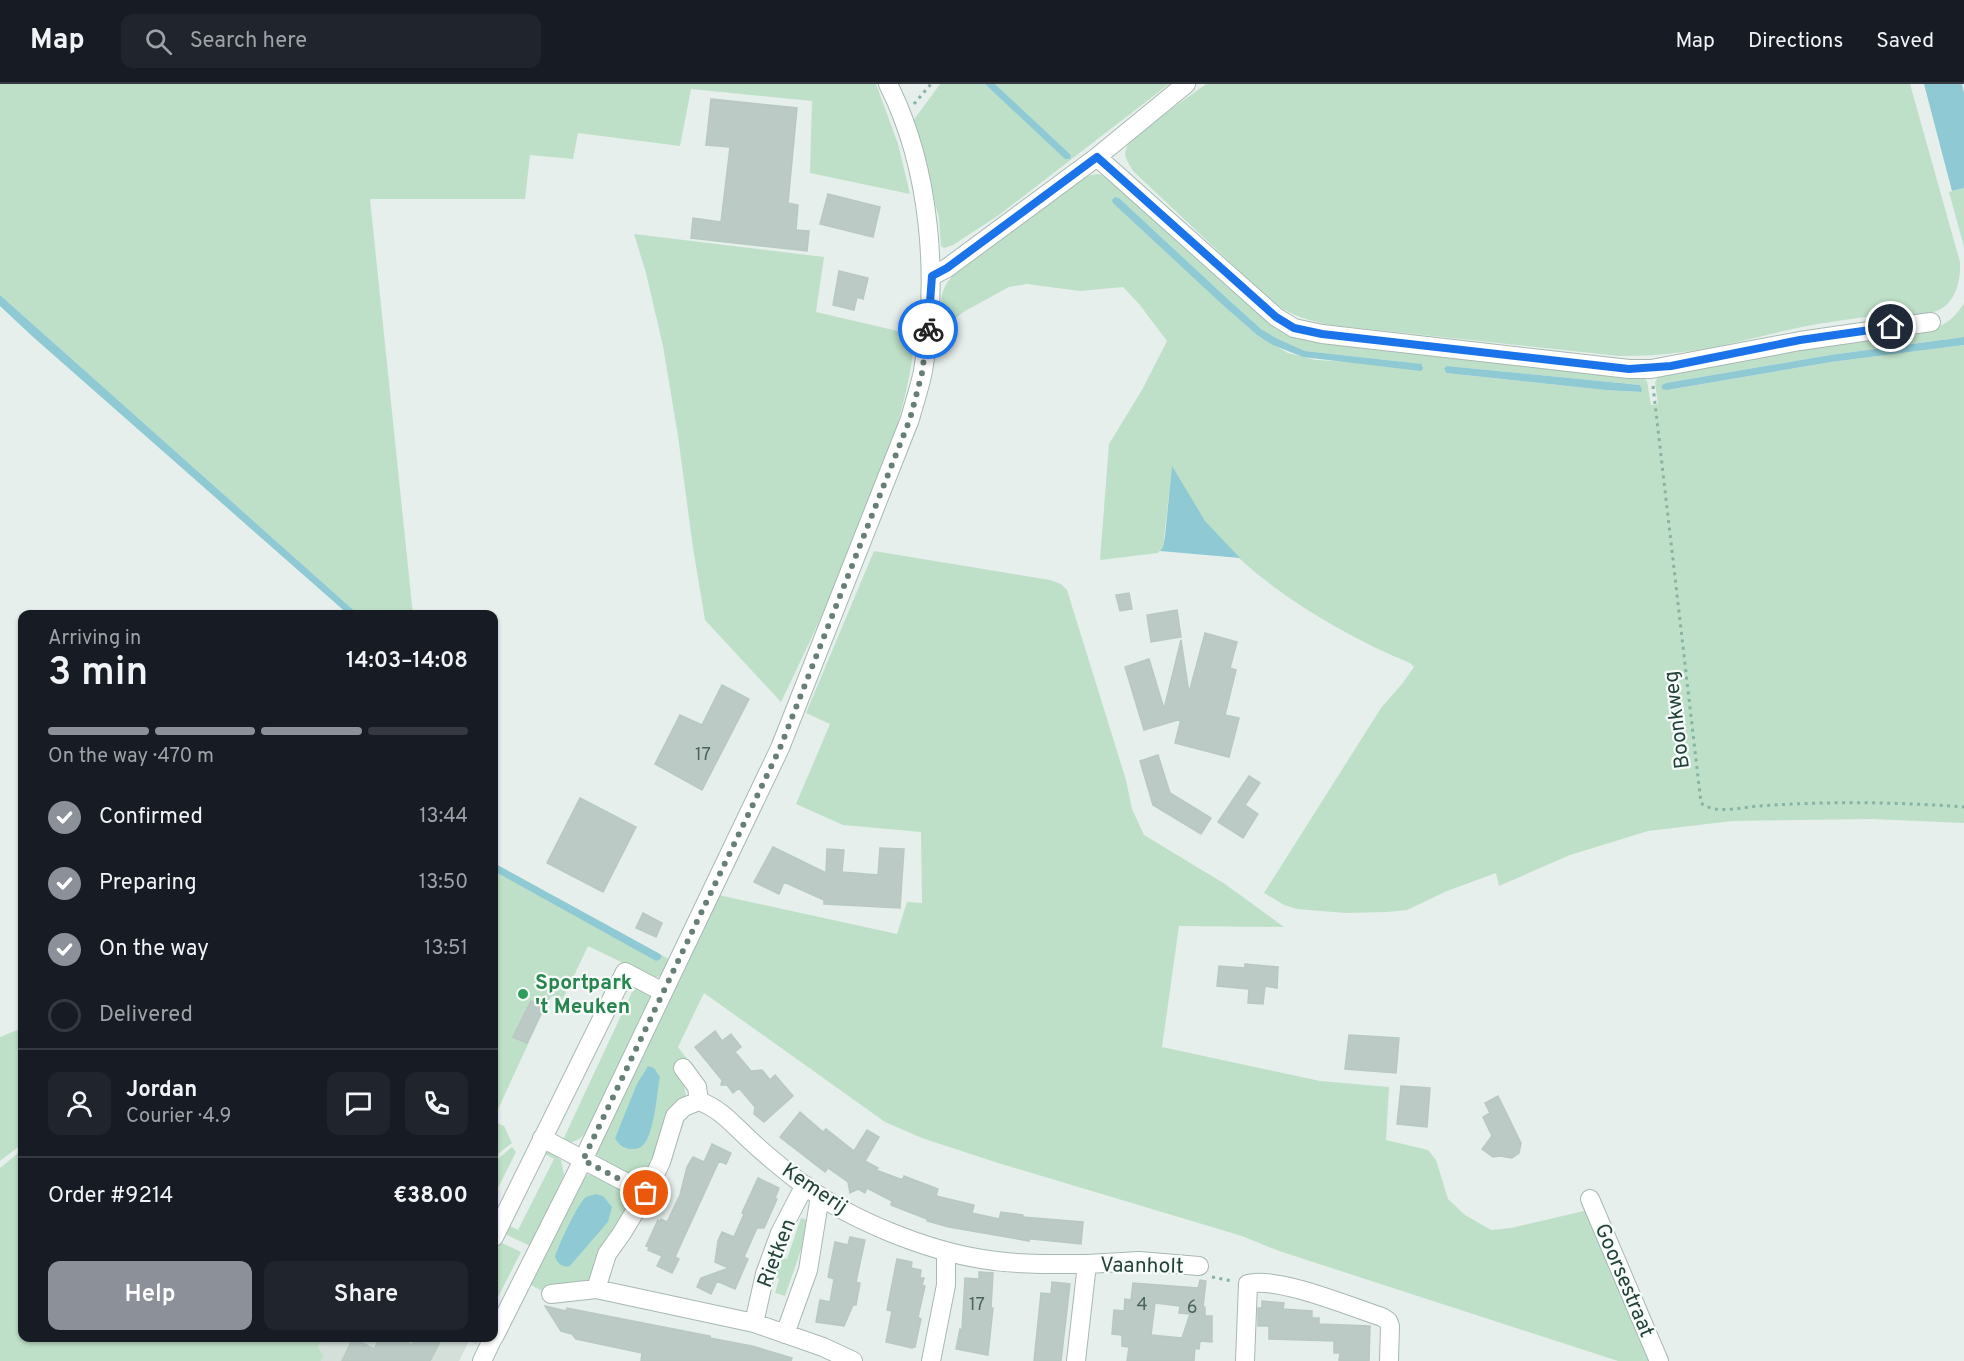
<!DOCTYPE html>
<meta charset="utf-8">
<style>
body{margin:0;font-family:Overpass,sans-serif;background:#20242c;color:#f1f3f6;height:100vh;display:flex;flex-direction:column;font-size:22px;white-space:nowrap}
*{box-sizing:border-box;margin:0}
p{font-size:20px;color:#9ea1a6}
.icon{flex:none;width:33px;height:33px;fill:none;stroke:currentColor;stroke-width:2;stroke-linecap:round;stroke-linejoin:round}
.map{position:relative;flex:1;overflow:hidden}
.side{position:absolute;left:18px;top:526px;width:480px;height:732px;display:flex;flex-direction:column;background:#171b24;border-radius:12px;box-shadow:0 2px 4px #0004}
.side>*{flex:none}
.pin{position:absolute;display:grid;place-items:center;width:51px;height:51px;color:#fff;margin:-26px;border:3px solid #fff;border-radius:50%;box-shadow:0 2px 6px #0007}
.courier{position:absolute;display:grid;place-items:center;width:60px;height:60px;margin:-30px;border:4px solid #1a73e8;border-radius:50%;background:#fff;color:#222;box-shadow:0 2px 8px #0007}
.overview em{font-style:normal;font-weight:600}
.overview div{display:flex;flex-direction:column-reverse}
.overview{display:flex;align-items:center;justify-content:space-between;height:102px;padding:0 30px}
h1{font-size:39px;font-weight:600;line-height:45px}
.bar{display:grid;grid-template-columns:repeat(4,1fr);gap:9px 6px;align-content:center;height:72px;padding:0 30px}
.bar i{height:8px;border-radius:4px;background:#363941}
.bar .active{background:#8c9099}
.bar p{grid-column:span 4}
.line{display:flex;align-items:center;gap:15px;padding:0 30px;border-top:2px solid #363941}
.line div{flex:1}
.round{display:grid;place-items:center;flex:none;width:63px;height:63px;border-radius:12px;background:#20242c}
ol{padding:0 30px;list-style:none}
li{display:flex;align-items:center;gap:18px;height:66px}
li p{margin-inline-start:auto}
li .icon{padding:6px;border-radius:50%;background:#8c9099;color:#fff;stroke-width:4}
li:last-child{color:#9ea1a6}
li i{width:33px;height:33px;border:3px solid #363941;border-radius:50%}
.cta{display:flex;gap:12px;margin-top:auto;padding:12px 30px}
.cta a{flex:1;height:69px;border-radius:12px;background:#8c9099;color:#fff;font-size:24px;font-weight:600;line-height:69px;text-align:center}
.cta a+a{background:#20242c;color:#f1f3f6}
header{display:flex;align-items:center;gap:36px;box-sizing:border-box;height:84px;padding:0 30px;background:#171b24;border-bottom:2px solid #363941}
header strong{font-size:28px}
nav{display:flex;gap:33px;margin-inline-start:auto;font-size:21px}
.search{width:420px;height:54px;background:#20242c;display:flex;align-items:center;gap:15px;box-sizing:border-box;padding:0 21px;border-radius:12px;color:#9ea1a6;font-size:22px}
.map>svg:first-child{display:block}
.built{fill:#d4dfda}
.green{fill:#bfe0c8;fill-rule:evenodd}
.water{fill:#8ec9d4}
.building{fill:#bbcac4;stroke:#b8c9c2;stroke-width:1.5;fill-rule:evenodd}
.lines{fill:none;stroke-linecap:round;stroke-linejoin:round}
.minor-casing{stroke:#a8b8b2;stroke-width:20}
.path{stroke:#86b3a5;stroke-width:3;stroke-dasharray:3 4.5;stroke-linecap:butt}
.minor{stroke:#fff;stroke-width:18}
.done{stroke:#687f78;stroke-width:6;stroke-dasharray:0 10.8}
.route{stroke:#1a73e8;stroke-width:8}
.leisure-dot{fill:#2e9e5b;stroke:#f7fbf9;stroke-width:2}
.labels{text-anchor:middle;stroke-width:4.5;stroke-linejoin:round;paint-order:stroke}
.number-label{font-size:18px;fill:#4a645c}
.street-label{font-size:21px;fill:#24423a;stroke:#f7fbf9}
.leisure-label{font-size:21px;font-weight:bold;fill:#27864d;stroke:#f7fbf9;text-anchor:start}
</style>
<header>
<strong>Map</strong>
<div class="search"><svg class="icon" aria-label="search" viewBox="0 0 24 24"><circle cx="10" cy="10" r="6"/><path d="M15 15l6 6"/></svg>Search here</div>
<nav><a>Map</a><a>Directions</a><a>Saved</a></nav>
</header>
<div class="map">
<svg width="1964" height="1277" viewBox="0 0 1964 1277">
<rect width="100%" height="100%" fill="#e6efeb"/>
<!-- built -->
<path class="built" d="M324,1254H479L476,1260L469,1257L459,1277H321L324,1271L318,1263Z"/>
<!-- green -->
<path class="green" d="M0,0H876L898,60L910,110L810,89L812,17L691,5L680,62L578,49L573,75L530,71L525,115H370L413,531H359L0,211Z
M940,0H985L1068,75L1071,71L995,0H1169L999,131L953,161L944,164L941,162L939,134L913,37Z
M1206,0H1910L1960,178C1961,195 1956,218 1939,226C1923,233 1906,229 1889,230C1870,232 1850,235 1831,238C1781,245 1733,262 1683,268C1662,271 1640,272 1619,272L1330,241C1303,235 1288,231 1267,213L1133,87C1123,70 1122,69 1134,52Z
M1098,90L1109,93L1208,182L1249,222L1277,243L1642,292L1647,297L1651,321L1658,320L1655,299L1658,292L1798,266L1928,246C1946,241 1954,235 1964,219V253L1830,271L1666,299L1662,301V304L1667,306L1831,278L1964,261V739L1873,735L1732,737L1648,747L1570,771L1499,802L1496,789L1447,807L1407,826L1387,828L1345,829L1297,825L1284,821L1264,809L1381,624L1402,600L1414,583L1410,579C1340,550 1253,499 1205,438C1193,421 1183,401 1172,383L1163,463L1158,469L1100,476L1109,360L1142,306L1167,257L1139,220L1123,203L1080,207L1027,200L1009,203L965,227L942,244C941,219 937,208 955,189L1085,92ZM1115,113L1119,114L1230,217L1261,245L1276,254L1305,267L1421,280L1424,282L1316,276L1288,269L1257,251L1225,223ZM1447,282L1640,301L1642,306L1640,308L1605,306L1446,289L1444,284Z
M1964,104V163L1949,108Z
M634,150L824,173L816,228L915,251C910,311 890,367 869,422C842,489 812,554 781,618L705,536L693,464L678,352L663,262L646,189Z
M874,467L1050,496L1061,500L1067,506L1126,696L1132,725L1144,751L1225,800L1284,843L1179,842L1162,963L1320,997L1389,1003L1386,1056L1428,1066L1436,1076L1448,1115L1465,1131L1491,1146L1511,1144L1588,1126L1652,1277H1618L1279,1167L1242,1152L995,1078L922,1054L885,1038L704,909L678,963L687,975L674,984L683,996L686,1012L653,1082L646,1089L640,1091H629L603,1079L595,1068L714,810L897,850L907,818L922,819L921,748L843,741L796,720L830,640L806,629ZM645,986L660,993L648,1054H615Z
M494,784L656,877L659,876L662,873L660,870L669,875L661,892L654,894L588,862L562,917L552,912L547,919L494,1034Z
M639,903L650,908L651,913L588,1045C582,1055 574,1060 562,1058L632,908Z
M22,944V1060L0,1077V953Z
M494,1038L504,1042L512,1059L494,1073Z
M512,1063L516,1068L494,1112V1078Z
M544,1064L561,1076L564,1091L530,1162L503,1149L506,1140L518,1146L554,1075L542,1068Z
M22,1066V1254H324L318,1263L324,1271L321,1277H0V1084Z
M596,1090C610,1097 632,1101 632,1120L590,1195L584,1200L540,1206L531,1201L585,1091ZM582,1118L608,1138L570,1182L557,1167Z
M801,1134L811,1137L785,1212L775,1209L779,1195L772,1192L779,1173L787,1175Z
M498,1157L521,1168L496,1217L494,1215V1166Z"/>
<!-- water -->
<path class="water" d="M985,0H995L1071,71L1070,75H1065Z
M1924,0H1962L1964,9V104L1952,107Z
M1115,113L1119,114L1230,217L1261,245L1276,254L1305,267L1422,280L1423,285L1421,287L1303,273L1273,261L1257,251L1225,223L1113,119L1112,116Z
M0,211L359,531H349L32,252L0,222Z
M1964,253V261L1831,278L1667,306L1662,305V301L1666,299L1830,271Z
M1447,282L1640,301L1642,306L1641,308L1605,306L1446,289L1444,284Z
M1172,382L1205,437L1240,474L1160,467L1163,463L1165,452Z
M494,779L660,870L662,873L659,876L656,877L494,787Z
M648,982L654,984L660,993C657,1008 654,1052 643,1061C640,1065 635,1065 630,1065C623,1064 618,1060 615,1054L637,1000Z
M596,1110L603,1112L612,1123L608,1138L570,1182C563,1184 558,1180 555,1173C558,1162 578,1119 586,1113C588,1112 594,1111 596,1110Z"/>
<!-- building -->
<path class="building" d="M711,15L797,24L788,119L798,121L796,146L809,147L807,167L691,154L693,134L721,138L730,63L706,61Z
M828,110L880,123L873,153L820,140Z
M839,187L868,194L863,215L857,213L854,226L833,221Z
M1129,509L1132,525L1120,527L1116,511Z
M1177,526L1181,553L1151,558L1147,531Z
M1205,549L1237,558L1230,584L1236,586L1225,631L1239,634L1229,673L1175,659L1181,635L1144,646L1125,583L1149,575L1164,625L1181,556L1189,609Z
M722,601L749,615L702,706L655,680L680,631L702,641Z
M1158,671L1170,709L1211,734L1201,750L1153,721L1140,677Z
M1249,692L1260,699L1245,721L1258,730L1243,754L1218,738Z
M580,714L636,743L603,808L547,779Z
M773,763L826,789L827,765L844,766L842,788L878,791L880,764L904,765L900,824L824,820V816L784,798L779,810L754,798Z
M643,829L662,839L656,853L636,844Z
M1245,880L1278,883L1277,904L1265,902L1263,920L1248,919L1249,905L1217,902L1219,882L1245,884Z
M531,917L544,923L527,959L513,953Z
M715,947L722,957L731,950L741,963L735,968L751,987L762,986L770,996L775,991L793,1012L764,1038L754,1030L755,1023L739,1004L733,1009L727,1001H721L722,996L695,963Z
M1349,951L1399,954L1396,989L1345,985Z
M1401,1002L1430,1004L1427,1043L1397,1040Z
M1498,1012L1521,1059L1519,1069L1512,1074L1500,1072L1493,1073L1482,1065L1492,1052L1483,1033L1490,1029L1485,1019Z
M800,1028L823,1048L826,1045L854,1067L867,1046L879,1053L865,1077L878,1084L876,1086L900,1095H903L904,1092L938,1105L936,1112L974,1121L972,1129L999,1135L1001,1128L1023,1131L1022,1133L1083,1138L1081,1160L1032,1155H1029V1157L949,1143L927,1137V1135L891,1121L892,1117L867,1104L865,1109L858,1105L850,1109L848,1098L828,1084L825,1088L780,1053Z
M712,1060L731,1069L726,1080L719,1077L675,1173L679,1175L672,1189L657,1182L662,1172L648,1166L649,1163L646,1162L658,1136L660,1138L661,1135L667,1138L680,1111L687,1083L693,1073L704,1078Z
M758,1094L779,1104L775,1114L777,1115L764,1144H757L744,1173L748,1175L735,1205L717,1197L711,1210L697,1203L701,1194L729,1184L715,1178L718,1157L722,1148L734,1153L744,1130L742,1129Z
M850,1153L865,1156L856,1198L860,1199L856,1221H853L844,1242L816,1238L820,1216L830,1218L834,1195L828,1193L835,1158L848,1161Z
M897,1175L912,1178L911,1184L921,1186L920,1194H924L922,1201L925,1202L918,1233L921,1235L915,1263L912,1264L886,1258L892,1227L887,1226Z
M979,1188L993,1189L991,1224H993L988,1271L956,1265L960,1245L962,1246L965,1194L979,1195Z
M1200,1196L1206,1197L1203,1223H1205V1232H1212V1258L1200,1257L1199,1265L1195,1264L1194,1277H1127L1129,1263L1122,1262V1251L1112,1250L1114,1226L1124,1227L1125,1215L1131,1216L1133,1199L1198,1204ZM1155,1219L1180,1222L1179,1229L1190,1230L1182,1254L1151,1251Z
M1052,1198L1070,1200L1061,1277H1034L1041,1209L1051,1210Z
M1262,1217L1284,1219L1283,1225L1312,1227V1234H1319V1240L1370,1242L1369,1277H1339L1340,1269H1334V1257L1269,1255V1242H1258V1224H1262Z
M545,1222L566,1227L567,1224L710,1252V1254L752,1262L792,1274L791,1277H641L642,1269L576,1255L572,1250L561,1247Z
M353,1254L374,1265L380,1254H399L412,1261L416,1254H442L430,1277H342Z"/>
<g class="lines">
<defs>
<path id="minor" d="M1097,73L1186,0
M932,192L947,184L1097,73L1276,233L1294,244L1322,250L1629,285H1651L1800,257L1931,238
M683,984L697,1003L699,1017
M542,1054L646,1109
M1590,1115L1659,1277
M494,1153L625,888L663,908
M596,1205L754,1239L823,1263L853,1277
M551,1210L596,1205L607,1170L622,1149L646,1109L661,1078L675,1032L684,1023L699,1017C723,1026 734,1042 752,1058C769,1074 787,1088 805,1102C851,1136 925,1166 982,1175C1016,1181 1052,1180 1087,1180
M754,1239L765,1190L780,1149L805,1101
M785,1250L808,1186L820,1112
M494,1253L583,1076L780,664L910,335C914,319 920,303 923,287C939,194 931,85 888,0
M482,1277L493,1254
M931,1277L946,1201V1168
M1076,1277L1087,1180L1139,1177L1199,1182
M1245,1277L1248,1200C1277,1192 1351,1223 1382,1233L1388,1237L1390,1242L1389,1277"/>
</defs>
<!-- minor casing -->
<use href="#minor" class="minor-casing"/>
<!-- path -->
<path class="path" d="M914,20L931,0
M1653,302L1701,719C1715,731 1742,723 1759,722C1827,717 1897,718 1964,723
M1212,1193L1232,1197"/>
<!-- minor -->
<use href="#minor" class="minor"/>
</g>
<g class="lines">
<!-- done -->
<path class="done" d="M646,1109L583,1076L780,664L910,335L922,289L928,245"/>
<!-- route -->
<path class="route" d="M928,245L932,192L947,184L1097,73L1276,233L1294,244L1322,250L1629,285L1671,282L1800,256L1891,243"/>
</g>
<!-- markers -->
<circle class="leisure-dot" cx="523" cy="910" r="6"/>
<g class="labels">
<!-- number labels -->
<g class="number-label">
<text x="703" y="676">17</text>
<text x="977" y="1226">17</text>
<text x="1142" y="1226">4</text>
<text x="1192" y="1229">6</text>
</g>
<!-- street labels -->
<g class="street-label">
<text transform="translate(1676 636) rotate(-97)" y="7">Boonkweg</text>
<text transform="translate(815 1104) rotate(34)" y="7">Kemerij</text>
<text transform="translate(776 1169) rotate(-69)" y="7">Rietken</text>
<text transform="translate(1142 1181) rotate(1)" y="7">Vaanholt</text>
<text transform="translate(1625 1196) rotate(67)" y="7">Goorsestraat</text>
</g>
<!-- leisure labels -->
<g class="leisure-label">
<text x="535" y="905">Sportpark<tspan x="535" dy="24">'t Meuken</tspan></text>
</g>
</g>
</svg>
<div class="pin" style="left:646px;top:1109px;background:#ea580c"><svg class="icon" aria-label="bag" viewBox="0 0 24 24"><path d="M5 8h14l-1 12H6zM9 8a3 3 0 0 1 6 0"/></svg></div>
<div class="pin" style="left:1891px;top:243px;background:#1f2937"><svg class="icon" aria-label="home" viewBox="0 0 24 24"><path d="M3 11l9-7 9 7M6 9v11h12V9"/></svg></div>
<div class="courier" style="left:928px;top:245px"><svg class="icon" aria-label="bike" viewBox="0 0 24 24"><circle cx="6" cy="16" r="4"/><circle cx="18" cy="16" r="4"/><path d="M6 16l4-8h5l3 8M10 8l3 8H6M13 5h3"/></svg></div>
<section class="side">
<div class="overview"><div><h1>3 min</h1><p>Arriving in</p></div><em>14:03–14:08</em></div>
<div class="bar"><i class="active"></i><i class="active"></i><i class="active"></i><i></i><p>On the way · 470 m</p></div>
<ol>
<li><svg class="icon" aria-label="check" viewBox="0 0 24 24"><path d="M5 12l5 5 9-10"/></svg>Confirmed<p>13:44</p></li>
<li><svg class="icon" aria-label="check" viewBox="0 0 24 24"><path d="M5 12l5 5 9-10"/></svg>Preparing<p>13:50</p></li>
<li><svg class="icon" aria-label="check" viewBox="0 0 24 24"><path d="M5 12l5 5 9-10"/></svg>On the way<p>13:51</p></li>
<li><i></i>Delivered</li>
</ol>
<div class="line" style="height:108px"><a class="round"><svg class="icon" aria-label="person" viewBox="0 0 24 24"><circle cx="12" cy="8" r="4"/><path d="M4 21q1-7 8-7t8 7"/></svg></a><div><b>Jordan</b><p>Courier · 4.9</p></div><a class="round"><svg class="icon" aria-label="chat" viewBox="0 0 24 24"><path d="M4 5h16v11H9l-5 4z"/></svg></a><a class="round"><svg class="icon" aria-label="phone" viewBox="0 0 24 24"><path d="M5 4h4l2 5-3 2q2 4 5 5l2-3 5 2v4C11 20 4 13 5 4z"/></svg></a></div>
<div class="line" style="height:78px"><div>Order #9214</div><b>€38.00</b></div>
<div class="cta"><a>Help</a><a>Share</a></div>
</section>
</div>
